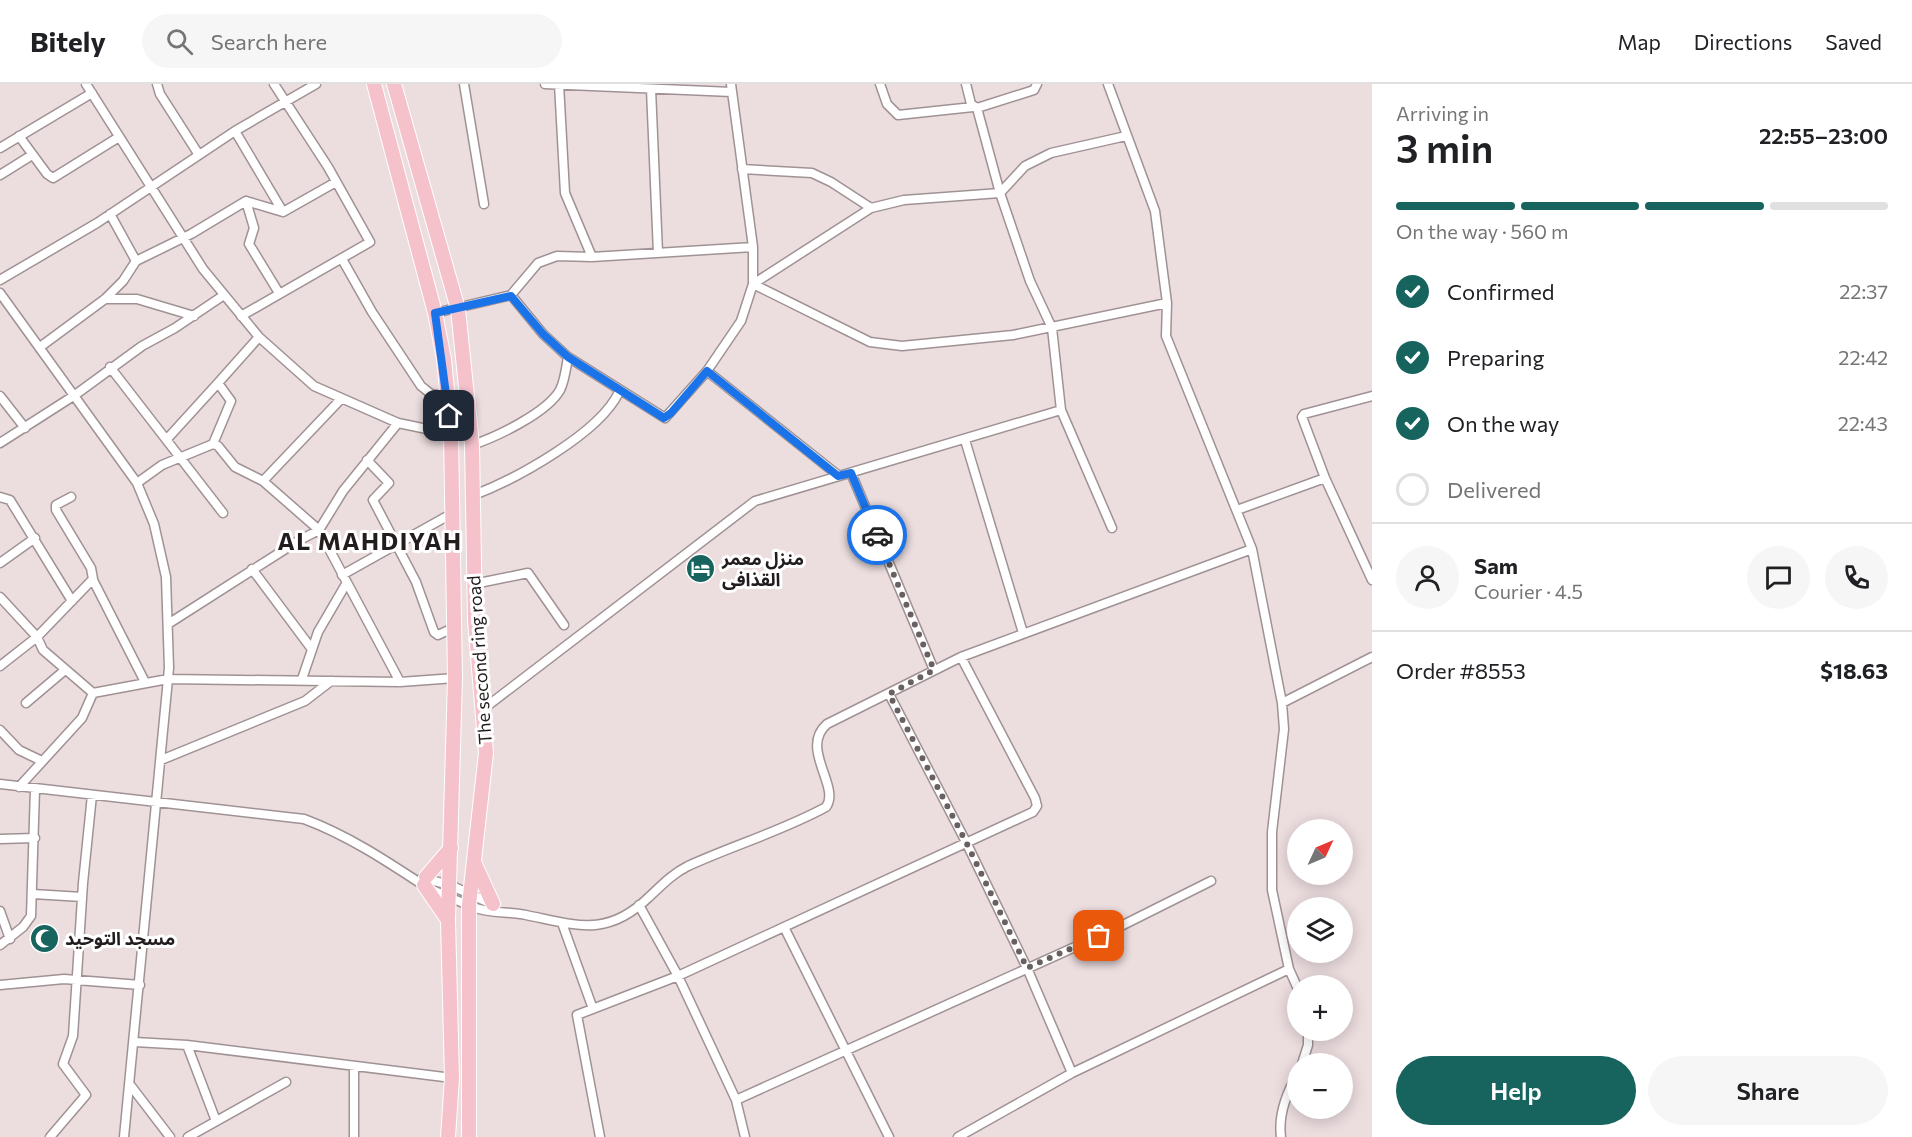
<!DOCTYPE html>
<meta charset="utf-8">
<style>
body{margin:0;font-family:Commissioner,"Noto Sans Arabic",sans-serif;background:#f6f6f6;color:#202124;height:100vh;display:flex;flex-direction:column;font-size:22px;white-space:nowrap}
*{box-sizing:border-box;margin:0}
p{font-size:20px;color:#757577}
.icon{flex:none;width:33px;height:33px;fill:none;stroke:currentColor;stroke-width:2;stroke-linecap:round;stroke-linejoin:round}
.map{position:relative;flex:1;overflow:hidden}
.side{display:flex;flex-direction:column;background:#fff;width:540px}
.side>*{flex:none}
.needle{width:39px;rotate:46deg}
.tools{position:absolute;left:1287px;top:735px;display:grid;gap:12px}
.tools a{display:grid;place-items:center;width:66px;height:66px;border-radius:50%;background:#fff;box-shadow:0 3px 15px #0003;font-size:30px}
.pin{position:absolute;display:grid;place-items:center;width:51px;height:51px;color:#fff;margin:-26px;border-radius:12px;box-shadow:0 3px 9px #0006}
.courier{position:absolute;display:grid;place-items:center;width:60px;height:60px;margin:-30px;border:4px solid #1a73e8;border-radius:50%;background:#fff;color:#222;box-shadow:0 2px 8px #0007}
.headline em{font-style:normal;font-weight:600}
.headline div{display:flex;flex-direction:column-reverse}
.headline{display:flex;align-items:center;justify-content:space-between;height:102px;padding:0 24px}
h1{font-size:39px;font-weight:600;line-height:45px}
.bar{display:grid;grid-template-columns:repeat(4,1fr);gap:9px 6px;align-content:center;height:72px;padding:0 24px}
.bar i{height:8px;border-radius:4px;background:#e0e0e0}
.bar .active{background:#17645f}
.bar p{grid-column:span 4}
.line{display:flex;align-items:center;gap:15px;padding:0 24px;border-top:2px solid #e0e0e0}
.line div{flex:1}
.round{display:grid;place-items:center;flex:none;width:63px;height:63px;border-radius:32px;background:#f6f6f6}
ol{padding:0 24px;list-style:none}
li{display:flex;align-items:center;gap:18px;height:66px}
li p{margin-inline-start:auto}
li .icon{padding:6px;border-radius:50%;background:#17645f;color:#fff;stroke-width:4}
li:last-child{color:#757577}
li i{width:33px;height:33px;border:3px solid #e0e0e0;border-radius:50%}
.button{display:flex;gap:12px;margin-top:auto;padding:12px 24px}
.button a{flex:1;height:69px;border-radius:36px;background:#17645f;color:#fff;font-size:24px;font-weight:600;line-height:69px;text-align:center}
.button a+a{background:#f6f6f6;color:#202124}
header{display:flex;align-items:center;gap:36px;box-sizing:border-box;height:84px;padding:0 30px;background:#fff;border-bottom:2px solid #e0e0e0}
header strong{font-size:28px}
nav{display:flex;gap:33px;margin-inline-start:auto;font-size:21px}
.search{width:420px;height:54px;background:#f6f6f6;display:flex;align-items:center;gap:15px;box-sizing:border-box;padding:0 21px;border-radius:33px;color:#757577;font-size:22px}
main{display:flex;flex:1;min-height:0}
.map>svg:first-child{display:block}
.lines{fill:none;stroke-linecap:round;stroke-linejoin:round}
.street-casing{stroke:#a09294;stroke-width:11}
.primary-casing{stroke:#fff;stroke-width:16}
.street{stroke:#fff;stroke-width:8}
.primary{stroke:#f5c2cc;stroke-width:14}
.done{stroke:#696061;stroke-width:6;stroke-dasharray:0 10.8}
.route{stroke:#1a73e8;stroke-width:8}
.labels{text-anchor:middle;stroke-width:6;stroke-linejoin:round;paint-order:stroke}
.poi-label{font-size:18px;font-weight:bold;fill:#221c1d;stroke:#fff;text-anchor:start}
.street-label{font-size:18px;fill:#221c1d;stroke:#fff}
.district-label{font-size:24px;font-weight:bold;letter-spacing:1.5px;fill:#221c1d;stroke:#fff}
</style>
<header>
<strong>Bitely</strong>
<div class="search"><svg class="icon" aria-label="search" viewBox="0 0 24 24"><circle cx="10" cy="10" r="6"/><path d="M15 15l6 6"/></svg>Search here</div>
<nav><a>Map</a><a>Directions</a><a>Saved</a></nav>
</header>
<main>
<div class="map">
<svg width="1372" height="1053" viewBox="0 0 1372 1053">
<rect width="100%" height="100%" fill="#ecdddf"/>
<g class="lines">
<defs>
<path id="street" d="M86,0L203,185L259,253L314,302L398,339L451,350
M157,0L160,10L199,71
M464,0L484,120
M545,0L732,8
M559,0L565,109L592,173
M731,0L753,163V200L870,258L902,262L1013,251L1167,219
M880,0L887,20L898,31L973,23
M966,0L971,20L977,24L1034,6L1037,0
M1108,0L1155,127L1167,219L1166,252L1252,465L1282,619L1284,645L1272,748V806L1289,885L1298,905
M651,5L658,169
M235,47L283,128
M19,52L47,90L53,94L119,53
M0,64L92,9
M742,85L812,89L831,98L871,124
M0,91L32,71
M246,117L254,144L249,160L279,209
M110,130L136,177
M342,175L372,228L421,302L431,310L447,313
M0,196L97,139L235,47L316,0
M0,209L137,399L154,440L166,493L169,584L124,1053
M511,211L543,250L568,273L665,334L707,287L741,237L753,200L871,124L904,116L1000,109L977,24
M105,215H137L194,232
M435,229L511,211L538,179L557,172L592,173L753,163
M241,232L370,158L328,83L274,0
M40,263L105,215L123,197L136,177L191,150L246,117L283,128L336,98
M110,283L223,429
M707,287L839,392
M0,312L25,344
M1061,326L1112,444
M167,355L218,299
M965,356L1023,549
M0,359L75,311L142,262L175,244L224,211
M213,360L231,317L218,299L259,253
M472,361C496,353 547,329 560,306C565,296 566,284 568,273
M367,376L389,399L373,416L416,498L434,548L438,551L455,543
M851,389L934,586
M1325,394L1302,333L1304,330L1372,312
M263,397L341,315
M137,399L162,381L213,360L218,362L235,383L263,397L319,446L400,598
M474,411C516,395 600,349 619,308
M0,413L10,416L72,517
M1237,426L1325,394L1372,496
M0,479L35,454
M252,485L311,564
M342,491L451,430
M93,496L145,598
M474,500L528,489L564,541
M0,513L37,553L43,566L93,609L168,595L400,598L455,594
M168,540L298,457L319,446L343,407L398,339
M0,582L37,553L93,495L91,484L56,426V421L71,413
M302,595L318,548L346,500
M889,610L966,758L1027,884L1072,989
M26,619L65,586
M1282,619L1372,573
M482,626L755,417L1061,326L1052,244L1030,197L1000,109L1025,82L1051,69L1126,52
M0,646L19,666L42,677
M161,676L305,617L331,597
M0,700L304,735C347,751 385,776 423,801C438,810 457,816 473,823C490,830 508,827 526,831C576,841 607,854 649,813C662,801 672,790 688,782C734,761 782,747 826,723C841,703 799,664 827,640L961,573L1252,465
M19,703L82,634L93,609
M0,755L35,754
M422,794L450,801L494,821
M33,810L82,813
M639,821L678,892L736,1016
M0,827L10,855
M562,839L593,925
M784,843L889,1053
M0,861L23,843L31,832L35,705
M0,901L64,895L140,901
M135,958L187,961L216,1037
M187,961L452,994
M1302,980L1308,961V946
M354,982V1053
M131,1002L170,1053
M50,1053L86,1011L63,980L73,952L83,799L92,711
M188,1053L286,998
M600,1053L577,931L678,892L1033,728L1037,722L1035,714L961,573
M745,1053L736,1016L1117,844L1211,797
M958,1053L1072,989L1289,885
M1281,1053C1278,1031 1287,1008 1298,989"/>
<path id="primary" d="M374,0L435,229L444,275L451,350L455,594L448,836L452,994L448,1053
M394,0L458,225L472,361L475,536L486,669L469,821V1053
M474,778L493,820
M426,793L451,764
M424,801L448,836"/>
</defs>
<!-- street casing -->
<use href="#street" class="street-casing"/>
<!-- primary casing -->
<use href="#primary" class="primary-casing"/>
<!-- street -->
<use href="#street" class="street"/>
<!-- primary -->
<use href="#primary" class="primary"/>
</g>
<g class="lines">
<!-- done -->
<path class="done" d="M877,451L934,586L889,610L966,758L1027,884L1099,852"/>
<!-- route -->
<path class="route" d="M449,332L435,229L511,212L543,250L568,273L664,334L671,329L707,287L838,392L851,389L877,451"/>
</g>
<!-- icons -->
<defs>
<symbol id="hotel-disc" viewBox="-11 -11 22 22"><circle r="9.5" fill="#17645f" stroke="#fff"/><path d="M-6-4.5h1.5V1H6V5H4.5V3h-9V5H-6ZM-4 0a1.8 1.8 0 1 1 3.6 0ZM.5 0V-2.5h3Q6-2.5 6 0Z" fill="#fff"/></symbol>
<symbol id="mosque-disc" viewBox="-11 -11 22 22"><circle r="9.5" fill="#17645f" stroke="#fff"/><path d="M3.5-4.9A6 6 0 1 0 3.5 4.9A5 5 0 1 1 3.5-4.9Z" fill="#fff"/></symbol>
</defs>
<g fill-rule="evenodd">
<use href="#hotel-disc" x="684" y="468" width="33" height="33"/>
<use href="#mosque-disc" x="28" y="838" width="33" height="33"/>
</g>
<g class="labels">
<!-- poi labels -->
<g class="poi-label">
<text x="722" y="481">منزل معمر<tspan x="722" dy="21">القذافى</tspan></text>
<text x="65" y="861">مسجد التوحيد</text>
</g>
<!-- street labels -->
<g class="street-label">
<text transform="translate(480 576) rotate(-94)" y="6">The second ring road</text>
</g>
<!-- district labels -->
<g class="district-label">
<text x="370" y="466">AL MAHDIYAH</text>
</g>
</g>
</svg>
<div class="tools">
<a><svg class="needle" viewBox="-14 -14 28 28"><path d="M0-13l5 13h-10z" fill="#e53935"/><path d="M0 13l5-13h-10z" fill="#757577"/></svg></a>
<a><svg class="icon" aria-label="layers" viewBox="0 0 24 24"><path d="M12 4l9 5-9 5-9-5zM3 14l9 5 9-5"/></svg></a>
<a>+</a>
<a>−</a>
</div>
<div class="pin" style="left:1099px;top:852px;background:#ea580c"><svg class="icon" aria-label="bag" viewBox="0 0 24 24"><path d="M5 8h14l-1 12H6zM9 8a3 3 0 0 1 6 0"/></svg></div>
<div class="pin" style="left:449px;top:332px;background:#1f2937"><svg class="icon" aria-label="home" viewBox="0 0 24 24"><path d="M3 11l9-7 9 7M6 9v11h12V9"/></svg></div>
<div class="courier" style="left:877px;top:451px"><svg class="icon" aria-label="car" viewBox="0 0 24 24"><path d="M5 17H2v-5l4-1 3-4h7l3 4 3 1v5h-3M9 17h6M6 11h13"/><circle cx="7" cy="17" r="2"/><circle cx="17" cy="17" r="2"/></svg></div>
</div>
<section class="side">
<div class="headline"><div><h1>3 min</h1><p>Arriving in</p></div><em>22:55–23:00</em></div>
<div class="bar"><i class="active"></i><i class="active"></i><i class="active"></i><i></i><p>On the way · 560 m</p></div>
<ol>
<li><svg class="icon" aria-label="check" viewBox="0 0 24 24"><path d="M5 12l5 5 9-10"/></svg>Confirmed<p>22:37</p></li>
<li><svg class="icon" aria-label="check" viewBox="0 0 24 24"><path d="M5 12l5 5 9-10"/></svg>Preparing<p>22:42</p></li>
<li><svg class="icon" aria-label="check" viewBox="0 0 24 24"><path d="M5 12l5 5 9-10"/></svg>On the way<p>22:43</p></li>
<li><i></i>Delivered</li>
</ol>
<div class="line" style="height:108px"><a class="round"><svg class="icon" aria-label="person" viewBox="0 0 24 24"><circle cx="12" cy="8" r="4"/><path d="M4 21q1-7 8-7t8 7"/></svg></a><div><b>Sam</b><p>Courier · 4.5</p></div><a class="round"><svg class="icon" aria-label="chat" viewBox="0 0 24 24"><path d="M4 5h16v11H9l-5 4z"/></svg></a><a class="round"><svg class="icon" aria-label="phone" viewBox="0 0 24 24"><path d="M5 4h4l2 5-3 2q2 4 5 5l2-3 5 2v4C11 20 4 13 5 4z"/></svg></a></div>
<div class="line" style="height:78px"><div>Order #8553</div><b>$18.63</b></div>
<div class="button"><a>Help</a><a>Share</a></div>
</section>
</main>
